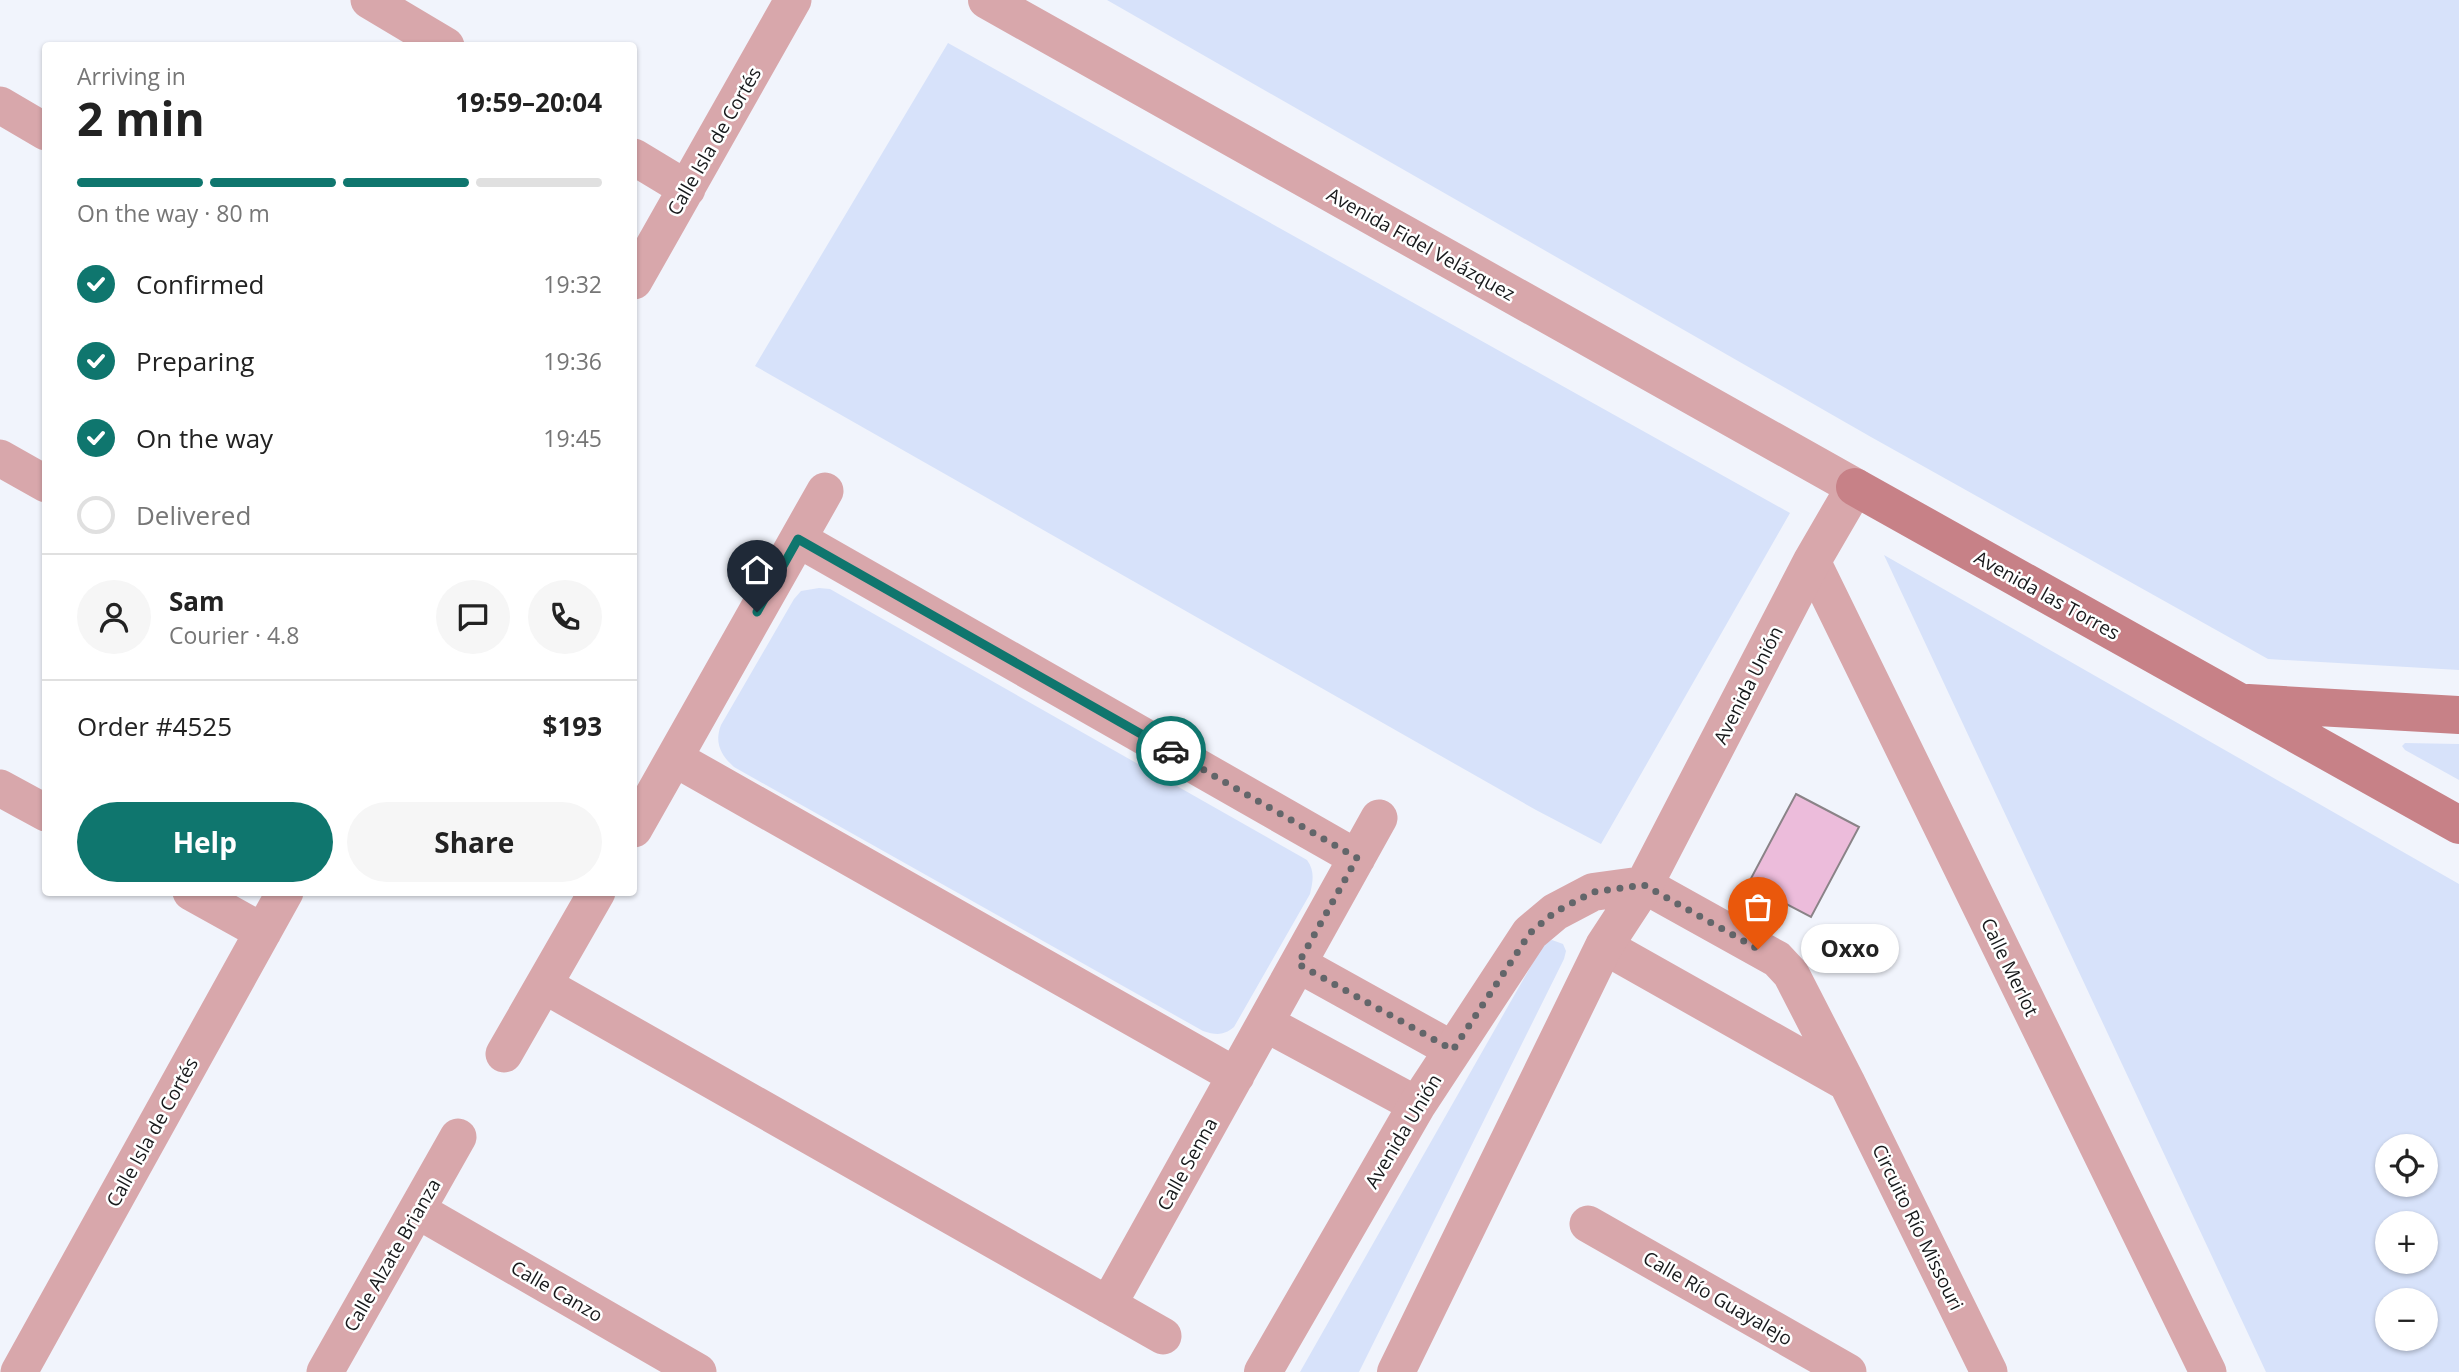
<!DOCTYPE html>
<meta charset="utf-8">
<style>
body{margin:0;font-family:"Open Sans",sans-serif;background:#f6f6f6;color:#222;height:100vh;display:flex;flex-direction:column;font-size:26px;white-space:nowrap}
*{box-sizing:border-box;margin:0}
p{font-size:23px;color:#767676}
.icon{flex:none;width:38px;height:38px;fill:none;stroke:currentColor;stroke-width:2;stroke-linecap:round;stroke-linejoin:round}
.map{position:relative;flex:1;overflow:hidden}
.sheet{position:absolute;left:42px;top:42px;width:595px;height:854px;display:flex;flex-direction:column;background:#fff;border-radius:7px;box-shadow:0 2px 5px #0004}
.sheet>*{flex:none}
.fabs{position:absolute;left:2375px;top:1134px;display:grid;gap:14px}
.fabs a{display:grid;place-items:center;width:63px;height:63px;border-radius:50%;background:#fff;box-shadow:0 2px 5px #0004;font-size:35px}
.pin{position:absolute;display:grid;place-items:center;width:60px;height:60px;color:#fff;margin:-72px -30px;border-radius:50% 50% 50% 0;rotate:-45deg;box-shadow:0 0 7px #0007}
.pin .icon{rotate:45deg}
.courier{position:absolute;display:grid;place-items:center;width:70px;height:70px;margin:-35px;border:5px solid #0f766e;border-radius:50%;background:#fff;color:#222;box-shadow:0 2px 9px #0007}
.bubble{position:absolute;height:49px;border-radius:24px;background:#fff;box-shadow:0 2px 5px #0004;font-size:23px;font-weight:700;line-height:49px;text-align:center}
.headline em{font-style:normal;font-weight:700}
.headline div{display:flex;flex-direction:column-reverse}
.headline{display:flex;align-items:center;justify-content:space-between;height:119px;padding:0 35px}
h1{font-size:46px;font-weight:700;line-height:52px}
.bar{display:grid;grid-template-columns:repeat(4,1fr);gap:10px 7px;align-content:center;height:84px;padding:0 35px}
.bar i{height:9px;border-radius:5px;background:#e0e0e0}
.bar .selected{background:#0f766e}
.bar p{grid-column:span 4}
.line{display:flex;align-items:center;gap:18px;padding:0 35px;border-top:2px solid #e0e0e0}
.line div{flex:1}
.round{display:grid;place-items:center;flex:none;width:74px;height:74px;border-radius:37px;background:#f6f6f6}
ol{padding:0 35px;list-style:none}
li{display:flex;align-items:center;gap:21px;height:77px}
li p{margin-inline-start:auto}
li .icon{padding:7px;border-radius:50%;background:#0f766e;color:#fff;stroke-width:4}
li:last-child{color:#767676}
li i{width:38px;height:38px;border:4px solid #e0e0e0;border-radius:50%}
.primary-button{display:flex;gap:14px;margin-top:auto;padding:14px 35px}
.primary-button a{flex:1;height:80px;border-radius:42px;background:#0f766e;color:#fff;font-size:28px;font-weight:700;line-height:80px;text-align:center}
.primary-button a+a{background:#f6f6f6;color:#222}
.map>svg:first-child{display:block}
.green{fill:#d7e2fa;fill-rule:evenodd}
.building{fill:#ecbcdb;stroke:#8a8387;stroke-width:2}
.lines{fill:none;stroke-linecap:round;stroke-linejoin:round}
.minor{stroke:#d8a7ab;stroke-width:37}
.tertiary{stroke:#d8a7ab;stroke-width:38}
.secondary{stroke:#c78187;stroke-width:38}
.done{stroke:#63666a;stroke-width:7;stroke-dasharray:0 12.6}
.route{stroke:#0f766e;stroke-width:9}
.labels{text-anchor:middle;stroke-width:5;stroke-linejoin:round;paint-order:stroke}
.street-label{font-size:19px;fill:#17191b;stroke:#fff}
</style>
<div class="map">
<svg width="2459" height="1372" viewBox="0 0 2459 1372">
<rect width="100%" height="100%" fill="#f1f4fc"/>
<!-- green -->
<path class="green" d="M1107,0H2459V670L2268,659L1871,437Z
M948,43L1790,513L1601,844L1536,810L755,366Z
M1884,555L2459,884V1372H2266ZM2387,1146H2426V1185H2387ZM2426,1223V1262H2387V1223ZM2426,1300V1339H2387V1300Z
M819,588L830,589L1307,860C1315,871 1313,881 1310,894L1234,1027C1223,1036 1216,1035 1203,1031L734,767C721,755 714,743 721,725L794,599L801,591Z
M2405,743L2459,744V780L2405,750L2402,746Z
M1552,940L1563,944L1566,951L1564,959L1359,1372H1300L1544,943Z"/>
<!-- building -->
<path class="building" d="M1796,794L1859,827L1811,917L1748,884Z"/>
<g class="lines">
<!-- minor -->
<path class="minor" d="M369,0L446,46
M0,105L46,132
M634,157L687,189
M634,281L793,0
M0,458L46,484
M798,539L1357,858
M1812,561L2208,1372
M674,758L1236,1076
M0,788L46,813
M634,829L825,491
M1644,885L1777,959L1791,974L1847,1083L1989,1372
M191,892L263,932
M1604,946L1847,1083
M1298,964L1453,1050
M544,985L1163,1336
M1265,1023L1417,1105
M504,1054L597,892
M417,1210L698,1372
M1588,1224L1848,1372
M1108,1305L1379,818
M19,1372L285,892
M325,1372L458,1137"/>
<!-- tertiary -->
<path class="tertiary" d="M987,0L1855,487L1812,561L1644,885L1604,946L1396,1372
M1263,1372L1417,1105L1530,933L1555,912L1593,892L1644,885"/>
<!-- secondary -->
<path class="secondary" d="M1855,487L2459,825
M2248,703L2459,715"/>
</g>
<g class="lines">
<!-- done -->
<path class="done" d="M1171,751L1357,858L1298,964L1453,1050L1530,933L1555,912L1593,892L1644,885L1758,949"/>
<!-- route -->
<path class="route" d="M757,612L798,539L1171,751"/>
</g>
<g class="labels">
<!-- street labels -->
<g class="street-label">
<text transform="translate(714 141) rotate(-60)" y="7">Calle Isla de Cortés</text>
<text transform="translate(1421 244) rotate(29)" y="7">Avenida Fidel Velázquez</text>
<text transform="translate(2047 595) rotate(29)" y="7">Avenida las Torres</text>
<text transform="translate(1748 685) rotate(-63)" y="7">Avenida Unión</text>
<text transform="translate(2010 967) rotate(64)" y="7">Calle Merlot</text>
<text transform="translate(1403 1131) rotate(-59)" y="7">Avenida Unión</text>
<text transform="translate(152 1132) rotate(-61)" y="7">Calle Isla de Cortés</text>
<text transform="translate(1187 1164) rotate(-61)" y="7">Calle Senna</text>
<text transform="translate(1918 1227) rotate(64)" y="7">Circuito Río Missouri</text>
<text transform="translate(392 1255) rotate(-60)" y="7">Calle Alzate Brianza</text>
<text transform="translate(557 1291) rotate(30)" y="7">Calle Canzo</text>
<text transform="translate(1718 1298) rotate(30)" y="7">Calle Río Guayalejo</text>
</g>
</g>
</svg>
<div class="fabs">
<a><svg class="icon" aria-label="locate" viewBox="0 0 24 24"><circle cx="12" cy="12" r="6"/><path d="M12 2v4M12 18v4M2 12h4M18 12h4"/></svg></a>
<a>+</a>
<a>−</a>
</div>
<div class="pin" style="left:1758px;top:949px;background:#ea580c"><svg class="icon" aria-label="bag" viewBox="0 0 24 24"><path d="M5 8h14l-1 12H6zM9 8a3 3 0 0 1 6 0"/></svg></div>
<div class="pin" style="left:757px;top:612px;background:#1f2937"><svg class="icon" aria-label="home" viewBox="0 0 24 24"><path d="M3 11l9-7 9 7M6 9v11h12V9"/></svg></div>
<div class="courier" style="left:1171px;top:751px"><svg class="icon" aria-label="car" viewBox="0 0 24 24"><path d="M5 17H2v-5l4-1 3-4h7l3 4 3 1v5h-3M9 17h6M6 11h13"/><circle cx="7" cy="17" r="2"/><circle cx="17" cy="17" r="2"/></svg></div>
<div class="bubble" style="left:1801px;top:924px;width:98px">Oxxo</div>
<section class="sheet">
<div class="headline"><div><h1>2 min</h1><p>Arriving in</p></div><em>19:59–20:04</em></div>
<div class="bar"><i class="selected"></i><i class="selected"></i><i class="selected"></i><i></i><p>On the way · 80 m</p></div>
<ol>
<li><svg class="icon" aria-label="check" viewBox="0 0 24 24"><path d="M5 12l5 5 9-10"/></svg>Confirmed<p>19:32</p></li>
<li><svg class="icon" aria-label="check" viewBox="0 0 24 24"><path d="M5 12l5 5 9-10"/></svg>Preparing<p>19:36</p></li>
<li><svg class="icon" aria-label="check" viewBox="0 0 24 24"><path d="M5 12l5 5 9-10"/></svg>On the way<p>19:45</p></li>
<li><i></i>Delivered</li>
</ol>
<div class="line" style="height:126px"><a class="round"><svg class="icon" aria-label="person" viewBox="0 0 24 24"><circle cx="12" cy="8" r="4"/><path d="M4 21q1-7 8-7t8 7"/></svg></a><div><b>Sam</b><p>Courier · 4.8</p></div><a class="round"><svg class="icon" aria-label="chat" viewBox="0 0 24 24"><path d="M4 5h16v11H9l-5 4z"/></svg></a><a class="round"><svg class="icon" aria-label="phone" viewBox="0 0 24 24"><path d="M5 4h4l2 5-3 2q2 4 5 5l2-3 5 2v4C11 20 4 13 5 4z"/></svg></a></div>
<div class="line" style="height:91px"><div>Order #4525</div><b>$193</b></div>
<div class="primary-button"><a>Help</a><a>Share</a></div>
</section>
</div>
